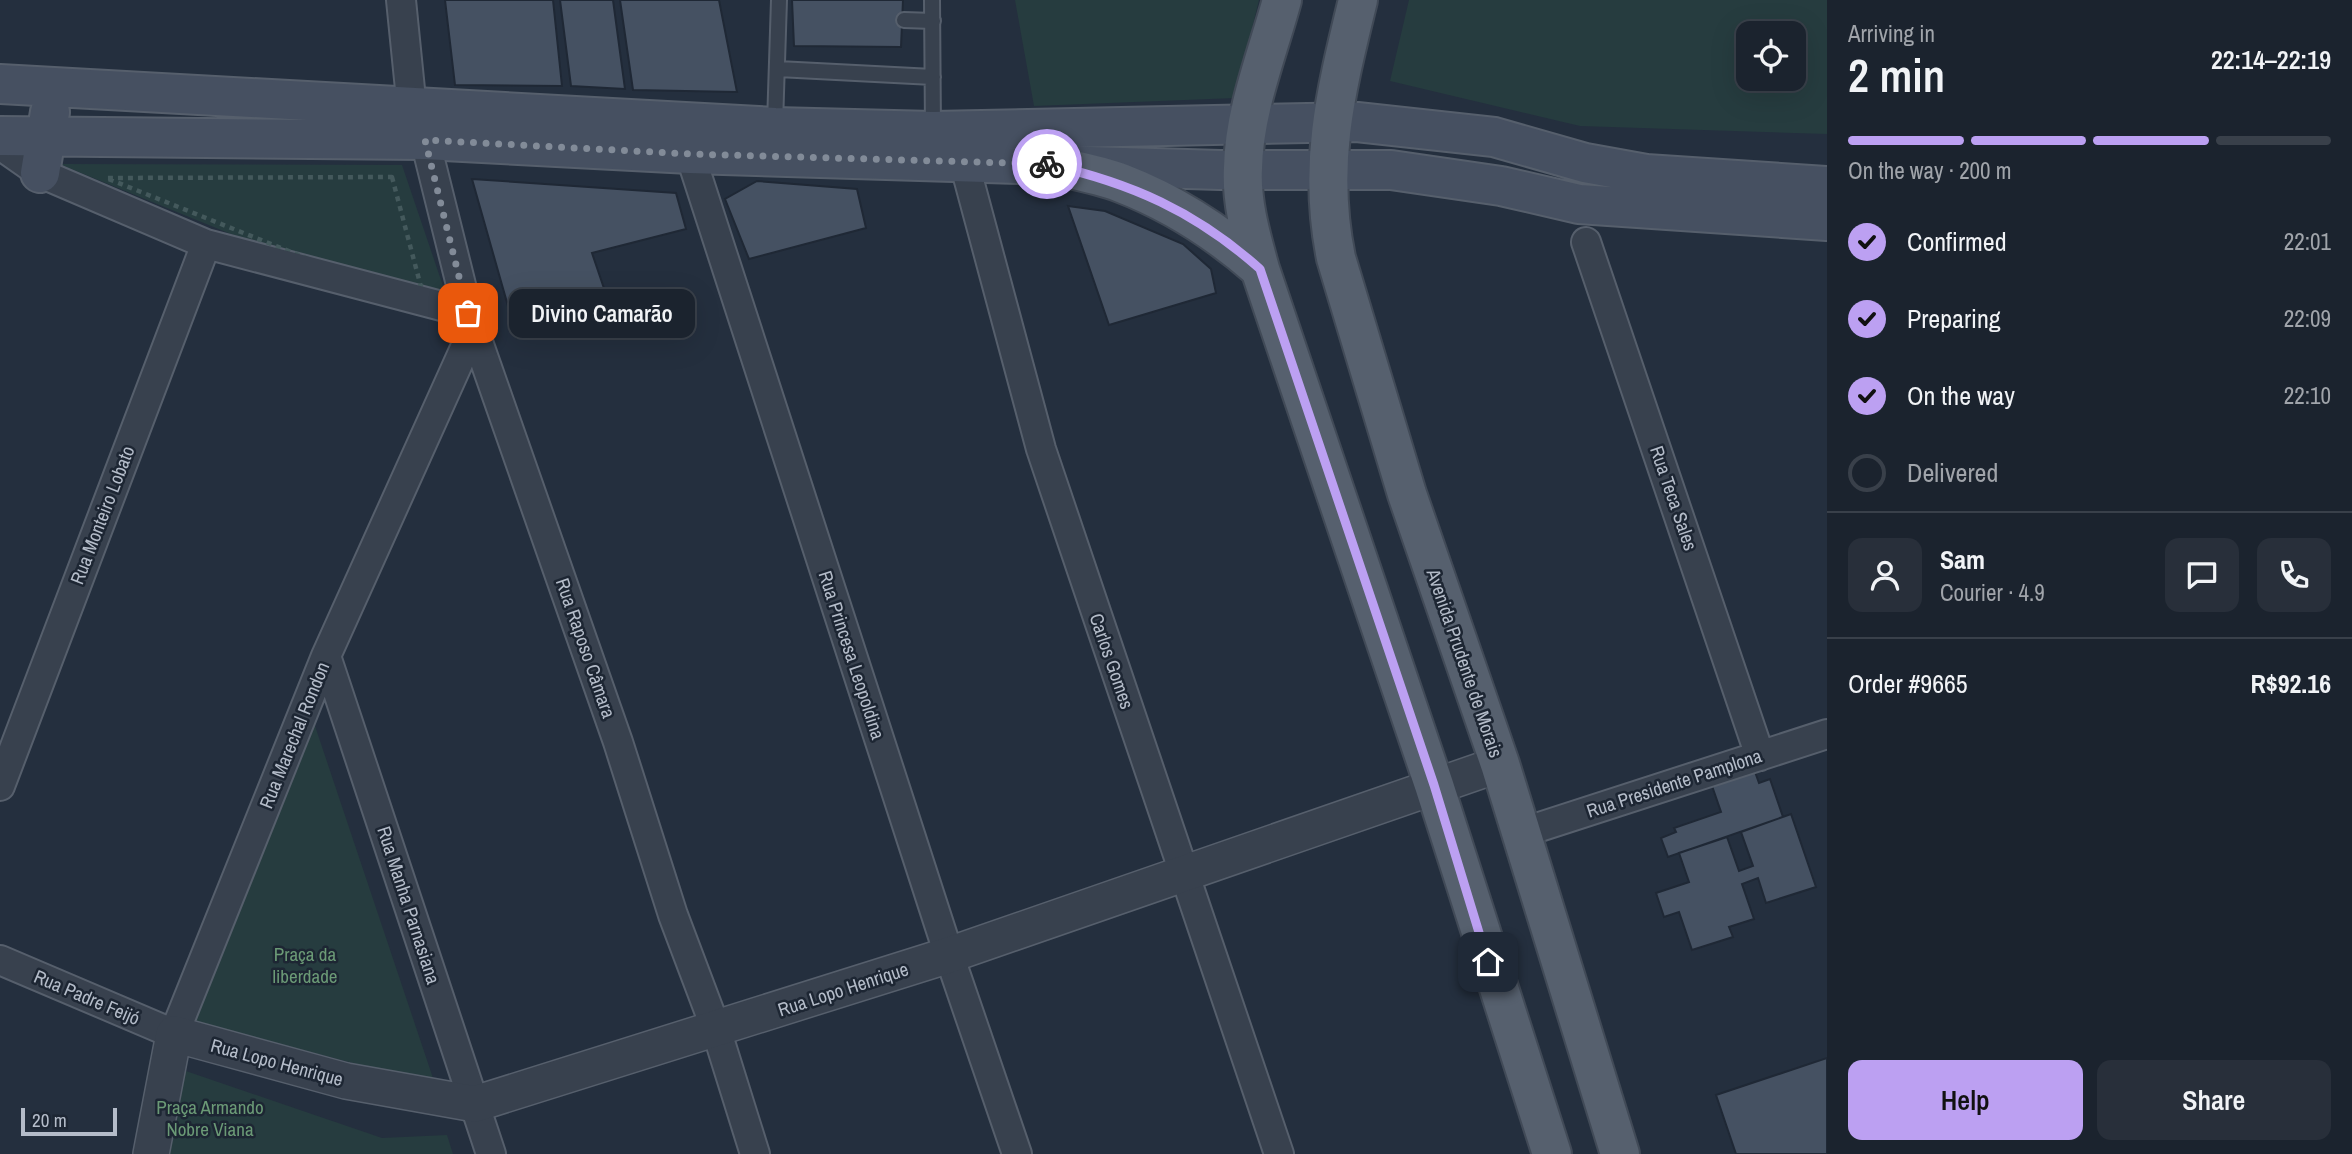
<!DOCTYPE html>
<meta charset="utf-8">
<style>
body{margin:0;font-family:"Archivo Narrow",sans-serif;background:#282f3a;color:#f1f3f6;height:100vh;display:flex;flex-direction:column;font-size:26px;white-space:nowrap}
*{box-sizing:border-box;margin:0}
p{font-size:23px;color:#a0a4aa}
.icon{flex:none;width:38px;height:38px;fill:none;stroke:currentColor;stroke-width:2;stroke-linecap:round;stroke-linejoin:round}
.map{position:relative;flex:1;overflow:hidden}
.details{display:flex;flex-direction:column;background:#1b232e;width:525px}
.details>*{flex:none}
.fabs{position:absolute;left:1736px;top:21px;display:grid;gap:14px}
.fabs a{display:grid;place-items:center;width:70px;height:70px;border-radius:14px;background:#1b232e;box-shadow:0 7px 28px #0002,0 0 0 2px #39404a;font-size:35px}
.scale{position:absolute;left:21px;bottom:18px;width:96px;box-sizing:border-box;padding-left:7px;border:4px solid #b4bcc9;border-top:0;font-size:19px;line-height:24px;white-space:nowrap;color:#b4bcc9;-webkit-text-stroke:5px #1d2633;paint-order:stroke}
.pin{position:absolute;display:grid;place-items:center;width:60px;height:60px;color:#fff;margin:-30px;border-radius:14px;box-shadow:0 4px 10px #0006}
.courier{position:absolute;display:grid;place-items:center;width:70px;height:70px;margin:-35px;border:5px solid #bca0f2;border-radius:50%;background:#fff;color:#222;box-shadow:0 2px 9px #0007}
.bubble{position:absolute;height:49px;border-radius:14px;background:#1b232e;box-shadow:0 7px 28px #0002,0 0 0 2px #39404a;font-size:23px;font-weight:600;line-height:49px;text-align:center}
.headline em{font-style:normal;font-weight:600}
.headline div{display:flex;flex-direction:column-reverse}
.headline{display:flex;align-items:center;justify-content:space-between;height:119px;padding:0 21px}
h1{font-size:46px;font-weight:600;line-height:52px}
.bar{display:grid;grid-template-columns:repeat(4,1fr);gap:10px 7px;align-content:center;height:84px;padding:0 21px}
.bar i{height:9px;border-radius:5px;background:#39404a}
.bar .active{background:#bca0f2}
.bar p{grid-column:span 4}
.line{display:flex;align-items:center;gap:18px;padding:0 21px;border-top:2px solid #39404a}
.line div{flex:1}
.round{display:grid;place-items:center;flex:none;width:74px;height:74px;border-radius:14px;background:#282f3a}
ol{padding:0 21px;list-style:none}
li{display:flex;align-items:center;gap:21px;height:77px}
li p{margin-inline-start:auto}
li .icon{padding:7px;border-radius:50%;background:#bca0f2;color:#111;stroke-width:4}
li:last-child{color:#a0a4aa}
li i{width:38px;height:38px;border:4px solid #39404a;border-radius:50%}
.cta{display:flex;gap:14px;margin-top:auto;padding:14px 21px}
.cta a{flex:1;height:80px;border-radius:14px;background:#bca0f2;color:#111;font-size:28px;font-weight:600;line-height:80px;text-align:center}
.cta a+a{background:#282f3a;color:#f1f3f6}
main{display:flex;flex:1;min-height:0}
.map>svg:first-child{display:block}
.green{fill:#263c3f;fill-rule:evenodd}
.building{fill:#455162;stroke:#1f2835;stroke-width:2}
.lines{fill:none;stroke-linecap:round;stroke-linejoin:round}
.service-casing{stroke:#565f6c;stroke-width:18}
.minor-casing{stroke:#565f6c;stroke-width:32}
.tertiary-casing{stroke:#565f6c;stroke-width:38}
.secondary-casing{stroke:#565f6c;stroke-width:42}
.primary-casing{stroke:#414a57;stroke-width:42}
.path{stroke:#44595c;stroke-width:4.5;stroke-dasharray:5 5;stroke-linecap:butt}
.service{stroke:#38414e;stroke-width:14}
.minor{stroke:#38414e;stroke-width:28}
.tertiary{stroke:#38414e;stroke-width:35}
.secondary{stroke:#465061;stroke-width:38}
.primary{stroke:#56606e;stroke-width:38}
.done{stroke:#828b98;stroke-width:7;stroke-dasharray:0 12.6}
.route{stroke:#bca0f2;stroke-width:9}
.labels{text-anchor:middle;stroke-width:5;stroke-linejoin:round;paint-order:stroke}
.street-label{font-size:19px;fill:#b4bcc9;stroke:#1d2633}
.park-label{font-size:19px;fill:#6b9a76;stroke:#1d2633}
</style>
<main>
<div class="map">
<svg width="1827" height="1154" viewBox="0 0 1827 1154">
<rect width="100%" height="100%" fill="#242f3e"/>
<!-- green -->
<path class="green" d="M1015,0H1259L1235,98L1034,106Z
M1409,0H1827V134L1580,126L1390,81ZM1748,33H1794V79H1748Z
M59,164L402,165L443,286L435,317Z
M310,711L435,1084L193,1022Z
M180,1069L382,1138L447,1135L453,1154H168Z"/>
<!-- building -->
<path class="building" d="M445,0H553L562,86L455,85Z
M560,0H613L625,89L571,86Z
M620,0H719L737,92L633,90Z
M792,0H903L901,47L794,46Z
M472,179L676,193L686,229L592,253L611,309L517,338Z
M757,181L857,189L866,228L749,259L725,199Z
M1068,206L1105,211L1183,244L1211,269L1216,293L1109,325Z
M1754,769L1759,783L1770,779L1783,817L1668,857L1661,838L1676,832L1674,828L1721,812L1711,783Z
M1791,814L1816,887L1766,903L1758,878L1742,884L1754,919L1729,927L1733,937L1692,950L1679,912L1664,917L1656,893L1689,882L1679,853L1727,837L1739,871L1753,866L1741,832Z
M1827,1058V1154H1736L1716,1095Z"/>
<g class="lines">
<defs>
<path id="service" d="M932,0L933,129
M904,20L933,21
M778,69L933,77
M775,124L779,0"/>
<path id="minor" d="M401,0L412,109
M425,140L468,313L618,742L673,915L716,1029L755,1154
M0,145L40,173L206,244L468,313
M690,154L949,955L1017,1154
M964,162L1041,449L1279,1154
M1586,242L1760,756
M326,656L491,1154
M0,786L206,244
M1521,833L1827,734
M0,960L174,1034L326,656L474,328"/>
<path id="tertiary" d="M151,1154L174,1034L346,1081L475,1104L949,955L1500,764"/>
<path id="secondary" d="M0,84L775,127L933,131L1357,122L1494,137L1585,163L1646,174L1827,186
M0,136L425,140L690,154L1220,170H1391L1501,186L1579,204L1827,221
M40,173L50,112"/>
<path id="primary" d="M1282,0C1267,55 1244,111 1243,168C1241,202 1251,236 1260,269L1434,785L1552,1154
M1358,0C1336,91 1317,164 1336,258L1407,494L1500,764L1620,1154
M1047,164C1072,170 1098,174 1121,183C1173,203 1218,232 1260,269"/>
</defs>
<!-- service casing -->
<use href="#service" class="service-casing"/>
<!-- minor casing -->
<use href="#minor" class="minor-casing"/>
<!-- tertiary casing -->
<use href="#tertiary" class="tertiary-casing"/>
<!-- secondary casing -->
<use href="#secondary" class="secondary-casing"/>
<!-- primary casing -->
<use href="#primary" class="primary-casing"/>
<!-- path -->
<path class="path" d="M392,177L426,306L106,178Z"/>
<!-- service -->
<use href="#service" class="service"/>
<!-- minor -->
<use href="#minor" class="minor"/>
<!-- tertiary -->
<use href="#tertiary" class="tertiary"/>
<!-- secondary -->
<use href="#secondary" class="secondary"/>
<!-- primary -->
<use href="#primary" class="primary"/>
</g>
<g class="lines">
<!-- done -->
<path class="done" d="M468,313L425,140L690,154L1047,164"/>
<!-- route -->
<path class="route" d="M1047,164C1131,183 1195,211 1260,269L1434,785L1488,962"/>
</g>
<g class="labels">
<!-- street labels -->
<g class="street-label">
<text transform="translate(1674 498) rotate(71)" y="7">Rua Teca Sales</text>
<text transform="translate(102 515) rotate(-69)" y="7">Rua Monteiro Lobato</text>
<text transform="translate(586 648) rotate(71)" y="7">Rua Raposo Câmara</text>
<text transform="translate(852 655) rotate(72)" y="7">Rua Princesa Leopoldina</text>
<text transform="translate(1112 661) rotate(71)" y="7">Carlos Gomes</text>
<text transform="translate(1465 663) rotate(71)" y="7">Avenida Prudente de Morais</text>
<text transform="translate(294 735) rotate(-68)" y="7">Rua Marechal Rondon</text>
<text transform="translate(1674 783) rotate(-18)" y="7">Rua Presidente Pamplona</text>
<text transform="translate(409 905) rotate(72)" y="7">Rua Manha Parnasiana</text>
<text transform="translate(843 989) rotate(-18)" y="7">Rua Lopo Henrique</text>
<text transform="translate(87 997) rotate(23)" y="7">Rua Padre Feijó</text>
<text transform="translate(277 1062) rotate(15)" y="7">Rua Lopo Henrique</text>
</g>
<!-- park labels -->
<g class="park-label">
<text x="305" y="961">Praça da<tspan x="305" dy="22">liberdade</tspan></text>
<text x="210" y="1114">Praça Armando<tspan x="210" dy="22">Nobre Viana</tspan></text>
</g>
</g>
</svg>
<div class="fabs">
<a><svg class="icon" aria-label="locate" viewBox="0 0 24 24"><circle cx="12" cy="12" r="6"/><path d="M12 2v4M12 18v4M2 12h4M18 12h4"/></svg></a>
</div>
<div class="scale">20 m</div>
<div class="pin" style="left:468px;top:313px;background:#ea580c"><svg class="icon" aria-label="bag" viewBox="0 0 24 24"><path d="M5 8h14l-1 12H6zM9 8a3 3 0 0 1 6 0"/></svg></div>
<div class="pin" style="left:1488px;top:962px;background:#1f2937"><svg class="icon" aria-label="home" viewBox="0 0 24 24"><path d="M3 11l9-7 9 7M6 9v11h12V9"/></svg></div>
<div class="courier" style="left:1047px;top:164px"><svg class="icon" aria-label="bike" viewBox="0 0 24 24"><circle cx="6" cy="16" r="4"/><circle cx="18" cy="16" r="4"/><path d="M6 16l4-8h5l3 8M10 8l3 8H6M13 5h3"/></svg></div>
<div class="bubble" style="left:509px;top:289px;width:186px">Divino Camarão</div>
</div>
<section class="details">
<div class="headline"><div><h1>2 min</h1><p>Arriving in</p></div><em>22:14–22:19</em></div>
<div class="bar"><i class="active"></i><i class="active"></i><i class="active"></i><i></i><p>On the way · 200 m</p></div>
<ol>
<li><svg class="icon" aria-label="check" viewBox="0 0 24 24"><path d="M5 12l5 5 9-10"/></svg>Confirmed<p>22:01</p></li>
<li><svg class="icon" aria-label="check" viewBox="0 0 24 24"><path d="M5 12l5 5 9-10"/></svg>Preparing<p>22:09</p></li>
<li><svg class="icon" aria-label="check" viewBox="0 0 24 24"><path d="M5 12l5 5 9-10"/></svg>On the way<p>22:10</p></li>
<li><i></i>Delivered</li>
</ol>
<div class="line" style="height:126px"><a class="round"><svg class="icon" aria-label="person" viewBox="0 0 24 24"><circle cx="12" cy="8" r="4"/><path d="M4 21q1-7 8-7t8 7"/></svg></a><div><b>Sam</b><p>Courier · 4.9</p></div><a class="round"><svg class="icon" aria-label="chat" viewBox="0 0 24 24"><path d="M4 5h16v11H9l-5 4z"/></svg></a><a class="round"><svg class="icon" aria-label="phone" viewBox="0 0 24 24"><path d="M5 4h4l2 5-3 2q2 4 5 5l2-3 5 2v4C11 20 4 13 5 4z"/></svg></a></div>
<div class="line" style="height:91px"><div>Order #9665</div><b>R$92.16</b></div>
<div class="cta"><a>Help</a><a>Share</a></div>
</section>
</main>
